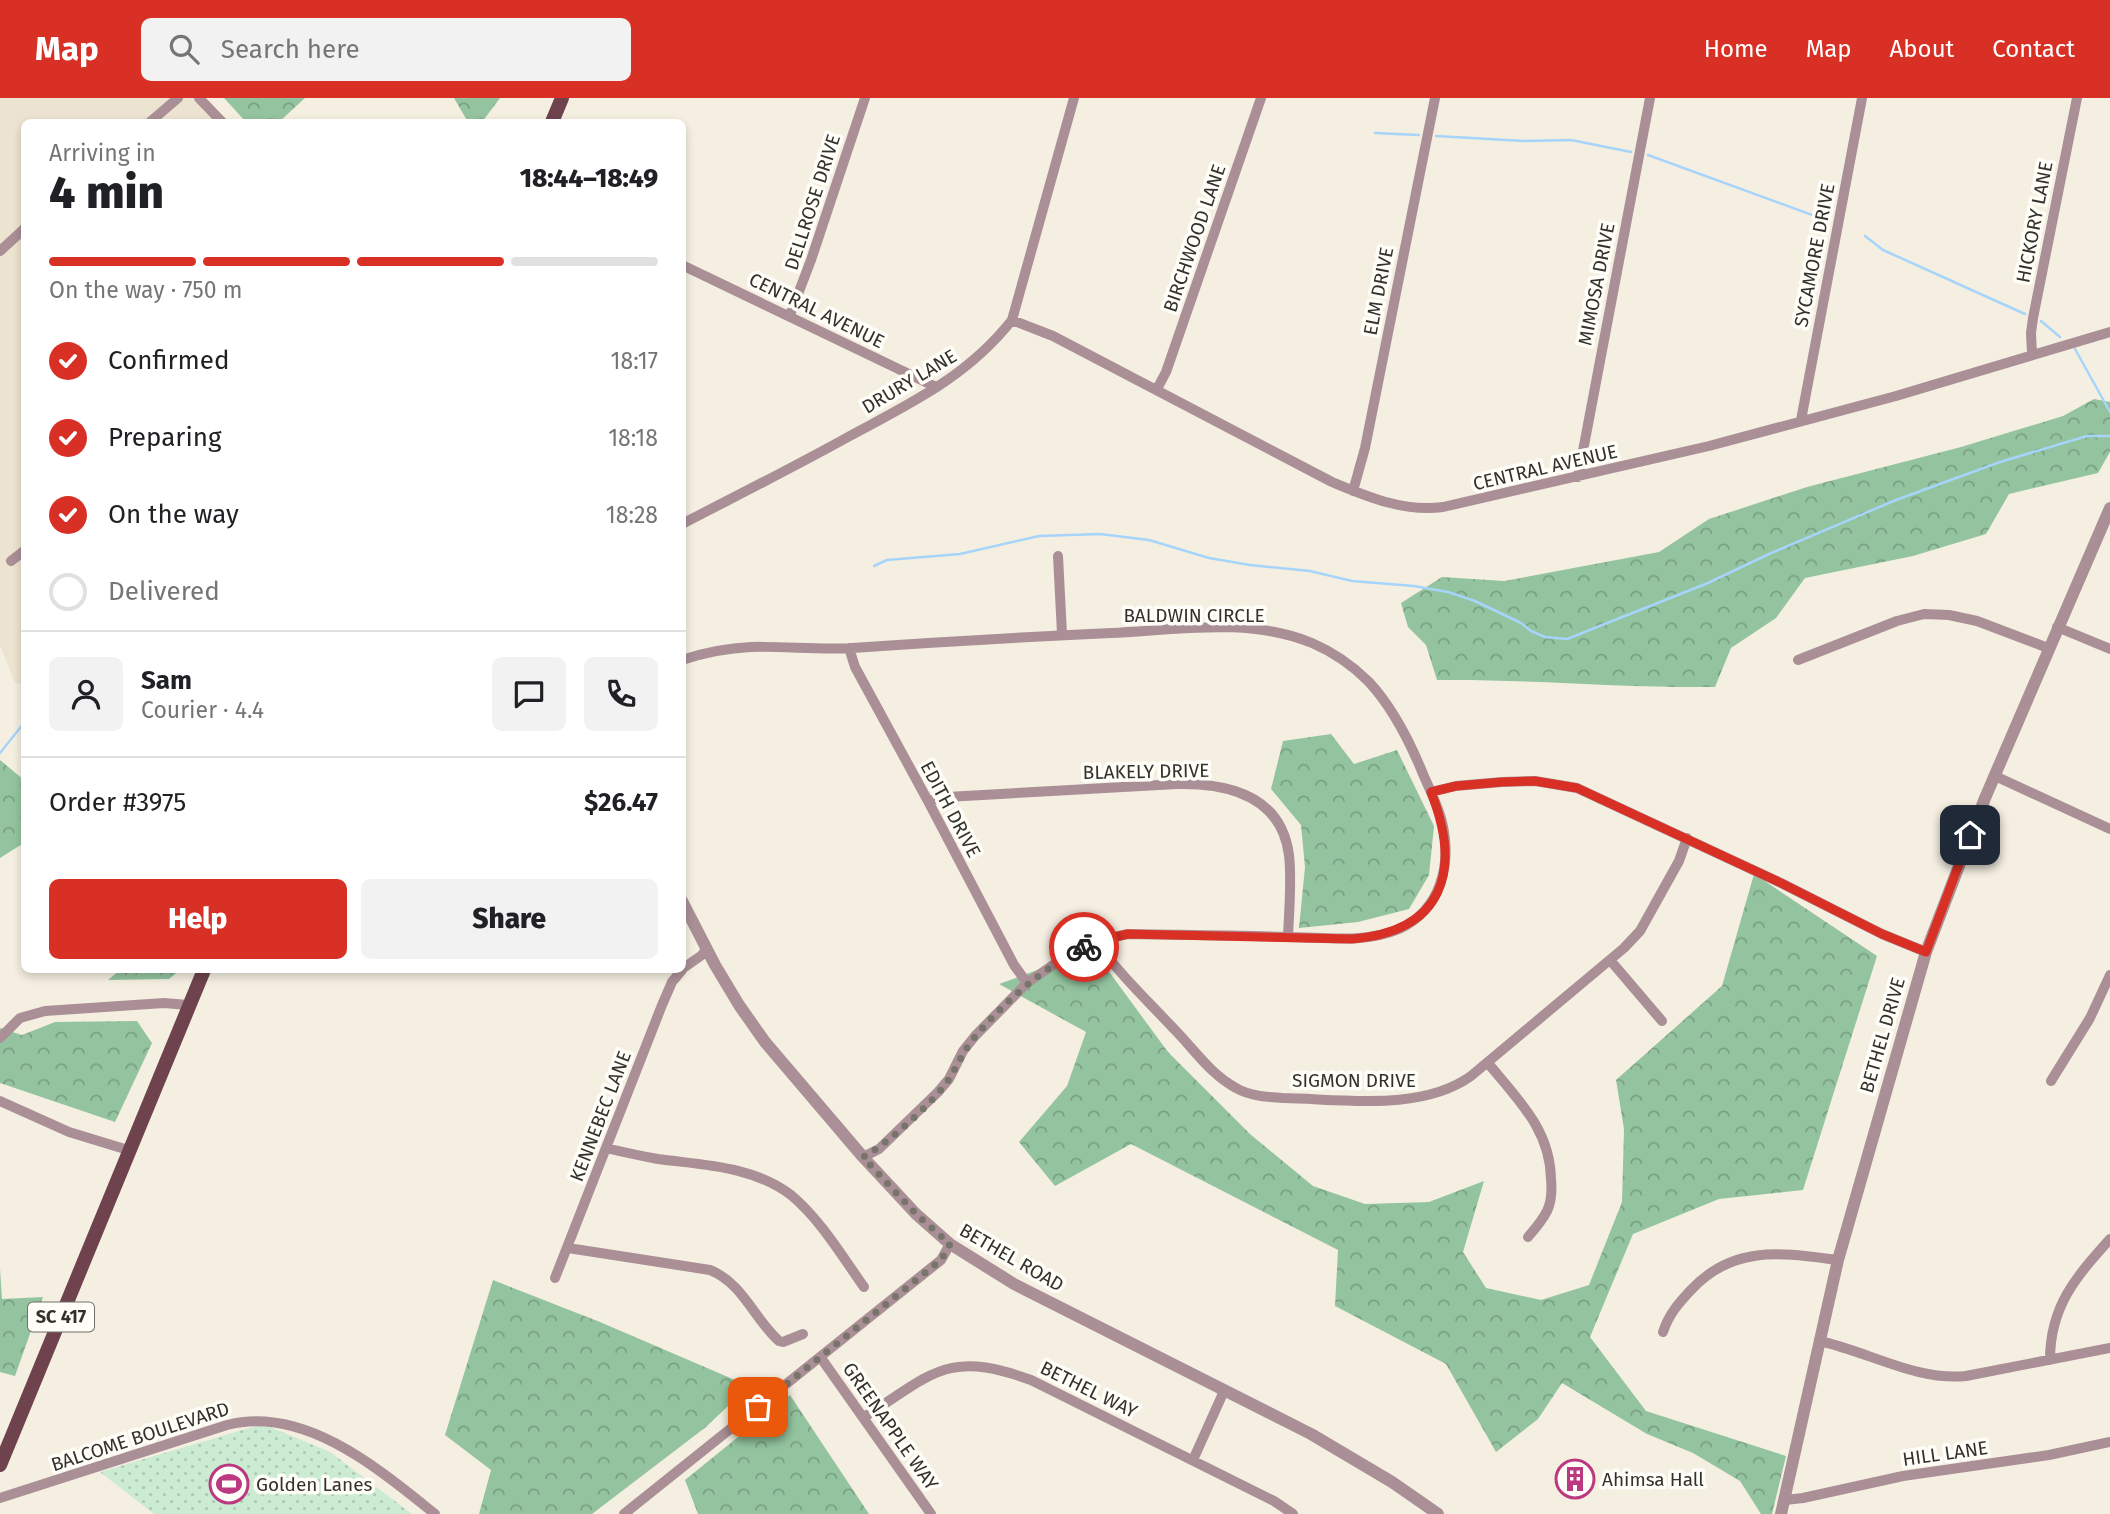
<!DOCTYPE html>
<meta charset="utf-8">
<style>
body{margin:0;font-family:"Fira Sans",sans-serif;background:#f2f2f2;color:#202124;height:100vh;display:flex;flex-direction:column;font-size:26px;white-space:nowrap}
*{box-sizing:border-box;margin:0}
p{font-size:23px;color:#757577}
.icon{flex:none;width:38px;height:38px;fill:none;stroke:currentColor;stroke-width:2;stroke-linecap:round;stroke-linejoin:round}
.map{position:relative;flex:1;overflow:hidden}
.panel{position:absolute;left:21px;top:21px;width:665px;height:854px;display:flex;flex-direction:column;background:#fff;border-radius:10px;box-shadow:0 4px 10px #0003}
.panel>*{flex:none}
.pin{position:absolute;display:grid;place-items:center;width:60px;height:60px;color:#fff;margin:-30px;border-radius:14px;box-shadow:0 4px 10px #0006}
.courier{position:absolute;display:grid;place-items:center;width:70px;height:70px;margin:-35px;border:5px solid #d93025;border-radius:50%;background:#fff;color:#222;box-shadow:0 2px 9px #0007}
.head em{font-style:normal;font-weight:800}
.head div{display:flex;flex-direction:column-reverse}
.head{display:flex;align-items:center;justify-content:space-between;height:119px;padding:0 28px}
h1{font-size:46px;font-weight:800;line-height:52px}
.bar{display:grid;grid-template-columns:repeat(4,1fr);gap:10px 7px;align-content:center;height:84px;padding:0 28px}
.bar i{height:9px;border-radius:5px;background:#e0e0e0}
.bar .on{background:#d93025}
.bar p{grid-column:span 4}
.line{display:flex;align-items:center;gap:18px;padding:0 28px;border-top:2px solid #e0e0e0}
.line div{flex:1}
.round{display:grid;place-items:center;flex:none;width:74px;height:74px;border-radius:10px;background:#f2f2f2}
ol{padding:0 28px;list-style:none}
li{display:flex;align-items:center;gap:21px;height:77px}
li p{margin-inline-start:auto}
li .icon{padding:7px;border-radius:50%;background:#d93025;color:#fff;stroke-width:4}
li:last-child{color:#757577}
li i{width:38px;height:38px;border:4px solid #e0e0e0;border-radius:50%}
.primary-button{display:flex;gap:14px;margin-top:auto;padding:14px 28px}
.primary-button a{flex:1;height:80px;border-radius:10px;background:#d93025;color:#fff;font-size:28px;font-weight:800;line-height:80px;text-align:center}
.primary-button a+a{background:#f2f2f2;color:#202124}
header{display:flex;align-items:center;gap:42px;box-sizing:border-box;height:98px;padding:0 35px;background:#d93025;color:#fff}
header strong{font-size:33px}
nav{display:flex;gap:38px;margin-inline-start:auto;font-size:24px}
.search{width:490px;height:63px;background:#f2f2f2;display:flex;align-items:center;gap:18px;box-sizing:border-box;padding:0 24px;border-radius:10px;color:#757577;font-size:26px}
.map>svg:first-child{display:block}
.built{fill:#ece4d0}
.forest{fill:url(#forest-crowns)}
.park{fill:url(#park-dots)}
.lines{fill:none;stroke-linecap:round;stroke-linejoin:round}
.stream{stroke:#a6d4fa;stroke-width:2.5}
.minor{stroke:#aa9096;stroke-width:10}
.tertiary{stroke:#aa9096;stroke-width:12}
.primary{stroke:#6e434d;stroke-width:14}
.done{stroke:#77746b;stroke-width:7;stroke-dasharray:0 12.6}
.route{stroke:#d93025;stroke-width:9}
.labels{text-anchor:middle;stroke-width:7;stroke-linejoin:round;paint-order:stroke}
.shield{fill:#fffdf7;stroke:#706e68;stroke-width:2}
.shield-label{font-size:18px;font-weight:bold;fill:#33312b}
.street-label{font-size:19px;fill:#33312b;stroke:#fffdf7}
.poi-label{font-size:19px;fill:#33312b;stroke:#fffdf7;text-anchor:start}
</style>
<header>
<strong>Map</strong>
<div class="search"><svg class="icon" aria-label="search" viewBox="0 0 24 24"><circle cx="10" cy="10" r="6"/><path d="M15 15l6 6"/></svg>Search here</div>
<nav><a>Home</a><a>Map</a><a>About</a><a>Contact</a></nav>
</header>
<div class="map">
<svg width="2110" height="1416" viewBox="0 0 2110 1416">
<defs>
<pattern id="forest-crowns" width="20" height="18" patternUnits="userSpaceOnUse" patternTransform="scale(1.75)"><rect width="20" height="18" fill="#94c49f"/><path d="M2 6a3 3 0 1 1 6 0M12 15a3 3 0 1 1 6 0" fill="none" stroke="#79a082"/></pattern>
<pattern id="park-dots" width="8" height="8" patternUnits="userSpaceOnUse" patternTransform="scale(1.75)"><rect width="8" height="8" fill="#cbebd2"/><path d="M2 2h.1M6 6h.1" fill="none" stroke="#afcab4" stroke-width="1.8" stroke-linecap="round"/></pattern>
</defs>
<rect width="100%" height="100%" fill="#f5efe2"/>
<!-- built -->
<path class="built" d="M0,0H198L220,24H24V586L15,585L0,547Z"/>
<!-- forest -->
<path class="forest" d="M224,0H305L279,24H246Z
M454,0H500L482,24H468Z
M2094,301L2110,304V354L2098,375L2009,396L1986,436L1913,458L1805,480L1776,520L1731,550L1715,589C1622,590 1530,581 1437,582L1426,547L1408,529L1401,505L1442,479L1504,483L1659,454L1709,421L1807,389L1961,349L2063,318Z
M1331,636L1354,666L1397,652L1434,728L1429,777L1409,811L1358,824L1299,830L1305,769L1301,727L1271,691L1283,643Z
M0,662L24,682V745L0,760Z
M1754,776L1877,858L1803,1092L1719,1101L1633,1136L1590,1239L1646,1313L1786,1358L1772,1416H1761L1740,1383L1693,1355L1647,1336L1562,1285L1538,1321L1496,1354L1446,1266L1335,1208L1338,1152L1131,1046L1055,1088L1019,1044L1067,988L1086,934L999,886L1093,852L1168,954L1250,1036L1313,1088L1365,1106L1429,1104L1484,1083L1463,1154L1486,1190L1541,1202L1589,1187L1622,1104L1624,1031L1616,982L1722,888Z
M120,872H180L169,881L108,882Z
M137,923L152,945L115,1024L0,985V930L22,937L55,924Z
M0,1170L2,1201L43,1199L15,1278L0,1274Z
M493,1182L600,1224L749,1288L706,1329L592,1416H479L491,1372L445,1337Z
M790,1297L869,1416H698L685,1382Z"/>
<!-- park -->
<path class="park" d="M263,1326L330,1354L412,1416H154L100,1374Z"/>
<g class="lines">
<!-- stream -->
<path class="stream" d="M1375,35L1419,37
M1436,38L1524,43L1571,42L1631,54
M1648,57L1823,121
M1865,138L1883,152L2025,216
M2041,223L2060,239
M2075,251L2110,314
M874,468L887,462L960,456L1039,438L1100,436L1149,442L1209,460L1250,467L1310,473L1352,483L1414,488L1448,494L1475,503L1521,525L1531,533L1545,539L1567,541L1708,485L1769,456L1896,402L2000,364L2087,338H2110
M0,655L24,625"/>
<!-- minor -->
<path class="minor" d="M199,0L222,24
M150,24L178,0
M0,153L24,131
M682,167L936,289
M790,217L811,162L865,0
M1012,222L1053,238L1332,384C1368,399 1403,414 1443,409L1709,348L1896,298L2110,234
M2032,256L2031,235L2033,220L2077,0
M1157,291L1166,274L1261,0
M1801,322L1862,0
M1578,379L1650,0
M1353,393L1365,350L1435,0
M682,426C738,397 794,369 848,339C911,305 967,279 1012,222L1074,0
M1058,458L1062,536
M11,463L24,453
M2057,529L2110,551
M849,550L855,569L928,703L1014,867L1027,885
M682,562C703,555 729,550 751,549C784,548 819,552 852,550C938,544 1025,539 1111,535C1176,532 1250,519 1312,545C1333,554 1353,568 1369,584C1393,610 1410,644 1423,676C1430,692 1438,708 1442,724C1452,766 1441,812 1399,831C1364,846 1324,839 1286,839C1233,837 1181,837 1128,836L1096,843L1066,858L1027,885L975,938L963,953L949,981L938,994L879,1051L863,1059
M1798,562L1897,523L1924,516L1949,517L1977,523L2048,550
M1995,678L2110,731
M1431,694L1456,688L1502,684L1535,683L1577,690L1781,785L1882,836L1926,854
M928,703L947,699L1177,686C1227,685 1281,697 1289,757C1292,783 1289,812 1288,839
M1096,843C1119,876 1147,902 1174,931C1194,951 1210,976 1236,990C1250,998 1266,999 1283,1000C1342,1001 1421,1014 1471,978L1624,850L1640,833L1679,763L1687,740
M1610,862L1662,923
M682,871L702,857L707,850
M0,940L20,920L45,913L164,905L188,907
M1488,965C1518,1002 1550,1031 1551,1081C1552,1092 1552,1103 1547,1113C1542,1123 1535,1131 1528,1139
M2051,983L2090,920L2110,877
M0,1003L69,1034L128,1052
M606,1050C623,1054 641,1058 658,1061C703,1067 753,1068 791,1097C820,1121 842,1158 864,1189
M568,1150L710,1172C743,1185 754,1221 779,1243L783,1244L803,1236
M555,1180L662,907L672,884L682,872
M1663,1234C1669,1216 1678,1206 1690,1193C1733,1146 1782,1155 1838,1162
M1819,1243C1867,1253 1916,1283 1966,1278L2110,1250
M821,1260L931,1416
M2050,1262C2050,1208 2076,1179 2110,1141
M864,1319C933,1276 946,1251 1031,1282L1274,1403L1293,1416
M1193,1362L1224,1293
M0,1400L227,1327C304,1307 379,1371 435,1416
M1785,1402L1803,1400L1903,1378L2049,1357L2110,1344
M624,1416L941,1162L950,1146"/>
<!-- tertiary -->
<path class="tertiary" d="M682,803L715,867L739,907L765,944L863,1059L916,1116L950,1146L1014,1186L1311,1336L1392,1384L1438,1416
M1781,1416L1838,1162L1926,854L1985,700L2110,410"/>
<!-- primary -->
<path class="primary" d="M552,24L562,0
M0,1367L204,872"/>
</g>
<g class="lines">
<!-- done -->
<path class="done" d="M758,1309L941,1162L950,1146L916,1116L863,1059C885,1048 936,1002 949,981C958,967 963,953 974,940C1003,905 1044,869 1084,849"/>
<!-- route -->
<path class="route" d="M1084,849L1096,843L1128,836L1352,841C1444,833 1462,773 1431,694L1456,688L1502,684L1535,683L1577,690L1781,785L1882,836L1926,854L1970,737"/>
</g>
<!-- icons -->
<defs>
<symbol id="building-ring" viewBox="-11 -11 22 22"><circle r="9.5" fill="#fffdf7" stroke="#bb3981" stroke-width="1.5"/><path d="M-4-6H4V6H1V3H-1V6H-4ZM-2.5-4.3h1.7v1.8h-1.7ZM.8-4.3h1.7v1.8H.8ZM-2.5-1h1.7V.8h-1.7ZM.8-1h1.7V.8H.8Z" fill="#bb3981"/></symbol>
<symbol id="stadium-ring" viewBox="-11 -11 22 22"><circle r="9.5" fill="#fffdf7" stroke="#bb3981" stroke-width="1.5"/><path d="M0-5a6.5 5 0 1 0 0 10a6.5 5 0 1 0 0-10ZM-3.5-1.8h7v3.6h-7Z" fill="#bb3981"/></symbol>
</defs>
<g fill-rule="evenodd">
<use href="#building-ring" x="1553" y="1359" width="44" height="44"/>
<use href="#stadium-ring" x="207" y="1364" width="44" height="44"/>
</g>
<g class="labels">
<!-- shield labels -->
<rect class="shield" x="28" y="1204.5" width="66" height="29" rx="5"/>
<g class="shield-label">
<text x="61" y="1225">SC 417</text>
</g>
<!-- street labels -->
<g class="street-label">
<text transform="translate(812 104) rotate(-72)" y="7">DELLROSE DRIVE</text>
<text transform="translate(2034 124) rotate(-79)" y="7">HICKORY LANE</text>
<text transform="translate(1194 140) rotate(-71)" y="7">BIRCHWOOD LANE</text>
<text transform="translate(1814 157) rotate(-79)" y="7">SYCAMORE DRIVE</text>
<text transform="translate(1596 186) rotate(-79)" y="7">MIMOSA DRIVE</text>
<text transform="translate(1378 193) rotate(-79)" y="7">ELM DRIVE</text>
<text transform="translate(817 212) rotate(26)" y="7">CENTRAL AVENUE</text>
<text transform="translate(909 283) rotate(-31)" y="7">DRURY LANE</text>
<text transform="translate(1545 369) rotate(-13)" y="7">CENTRAL AVENUE</text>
<text x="1194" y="524">BALDWIN CIRCLE</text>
<text transform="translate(1146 673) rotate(-1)" y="7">BLAKELY DRIVE</text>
<text transform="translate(951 711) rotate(62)" y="7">EDITH DRIVE</text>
<text transform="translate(1882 937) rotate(-74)" y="7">BETHEL DRIVE</text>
<text x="1354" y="989">SIGMON DRIVE</text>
<text transform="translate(600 1018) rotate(-69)" y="7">KENNEBEC LANE</text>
<text transform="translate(1012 1159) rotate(30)" y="7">BETHEL ROAD</text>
<text transform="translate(1089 1291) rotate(26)" y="7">BETHEL WAY</text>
<text transform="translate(891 1328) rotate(55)" y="7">GREENAPPLE WAY</text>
<text transform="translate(140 1338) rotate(-18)" y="7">BALCOME BOULEVARD</text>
<text transform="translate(1945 1355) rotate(-8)" y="7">HILL LANE</text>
</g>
<!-- poi labels -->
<g class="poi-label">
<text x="1602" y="1388">Ahimsa Hall</text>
<text x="256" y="1393">Golden Lanes</text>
</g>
</g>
</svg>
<div class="pin" style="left:758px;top:1309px;background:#ea580c"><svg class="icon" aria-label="bag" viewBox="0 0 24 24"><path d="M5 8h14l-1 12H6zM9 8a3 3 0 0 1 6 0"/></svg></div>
<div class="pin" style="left:1970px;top:737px;background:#1f2937"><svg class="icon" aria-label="home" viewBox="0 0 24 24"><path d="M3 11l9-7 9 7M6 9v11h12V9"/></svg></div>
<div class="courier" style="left:1084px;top:849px"><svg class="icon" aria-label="bike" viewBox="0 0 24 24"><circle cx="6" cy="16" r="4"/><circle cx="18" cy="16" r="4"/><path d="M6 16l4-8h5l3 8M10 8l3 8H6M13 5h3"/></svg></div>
<section class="panel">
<div class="head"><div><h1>4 min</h1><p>Arriving in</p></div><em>18:44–18:49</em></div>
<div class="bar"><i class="on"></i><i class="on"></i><i class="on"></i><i></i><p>On the way · 750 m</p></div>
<ol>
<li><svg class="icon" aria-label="check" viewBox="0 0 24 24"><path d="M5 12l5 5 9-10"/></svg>Confirmed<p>18:17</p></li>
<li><svg class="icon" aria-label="check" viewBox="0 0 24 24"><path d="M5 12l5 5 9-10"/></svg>Preparing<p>18:18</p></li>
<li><svg class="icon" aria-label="check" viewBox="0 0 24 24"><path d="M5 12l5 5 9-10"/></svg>On the way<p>18:28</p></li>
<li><i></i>Delivered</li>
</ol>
<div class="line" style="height:126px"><a class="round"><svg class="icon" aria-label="person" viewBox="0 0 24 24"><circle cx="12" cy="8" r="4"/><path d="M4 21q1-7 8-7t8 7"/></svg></a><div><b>Sam</b><p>Courier · 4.4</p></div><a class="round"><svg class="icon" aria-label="chat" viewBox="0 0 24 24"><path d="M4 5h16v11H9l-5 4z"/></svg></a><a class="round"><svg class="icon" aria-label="phone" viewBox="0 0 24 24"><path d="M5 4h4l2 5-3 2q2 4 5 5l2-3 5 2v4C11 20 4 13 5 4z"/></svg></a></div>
<div class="line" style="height:91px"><div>Order #3975</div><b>$26.47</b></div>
<div class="primary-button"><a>Help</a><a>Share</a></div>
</section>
</div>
